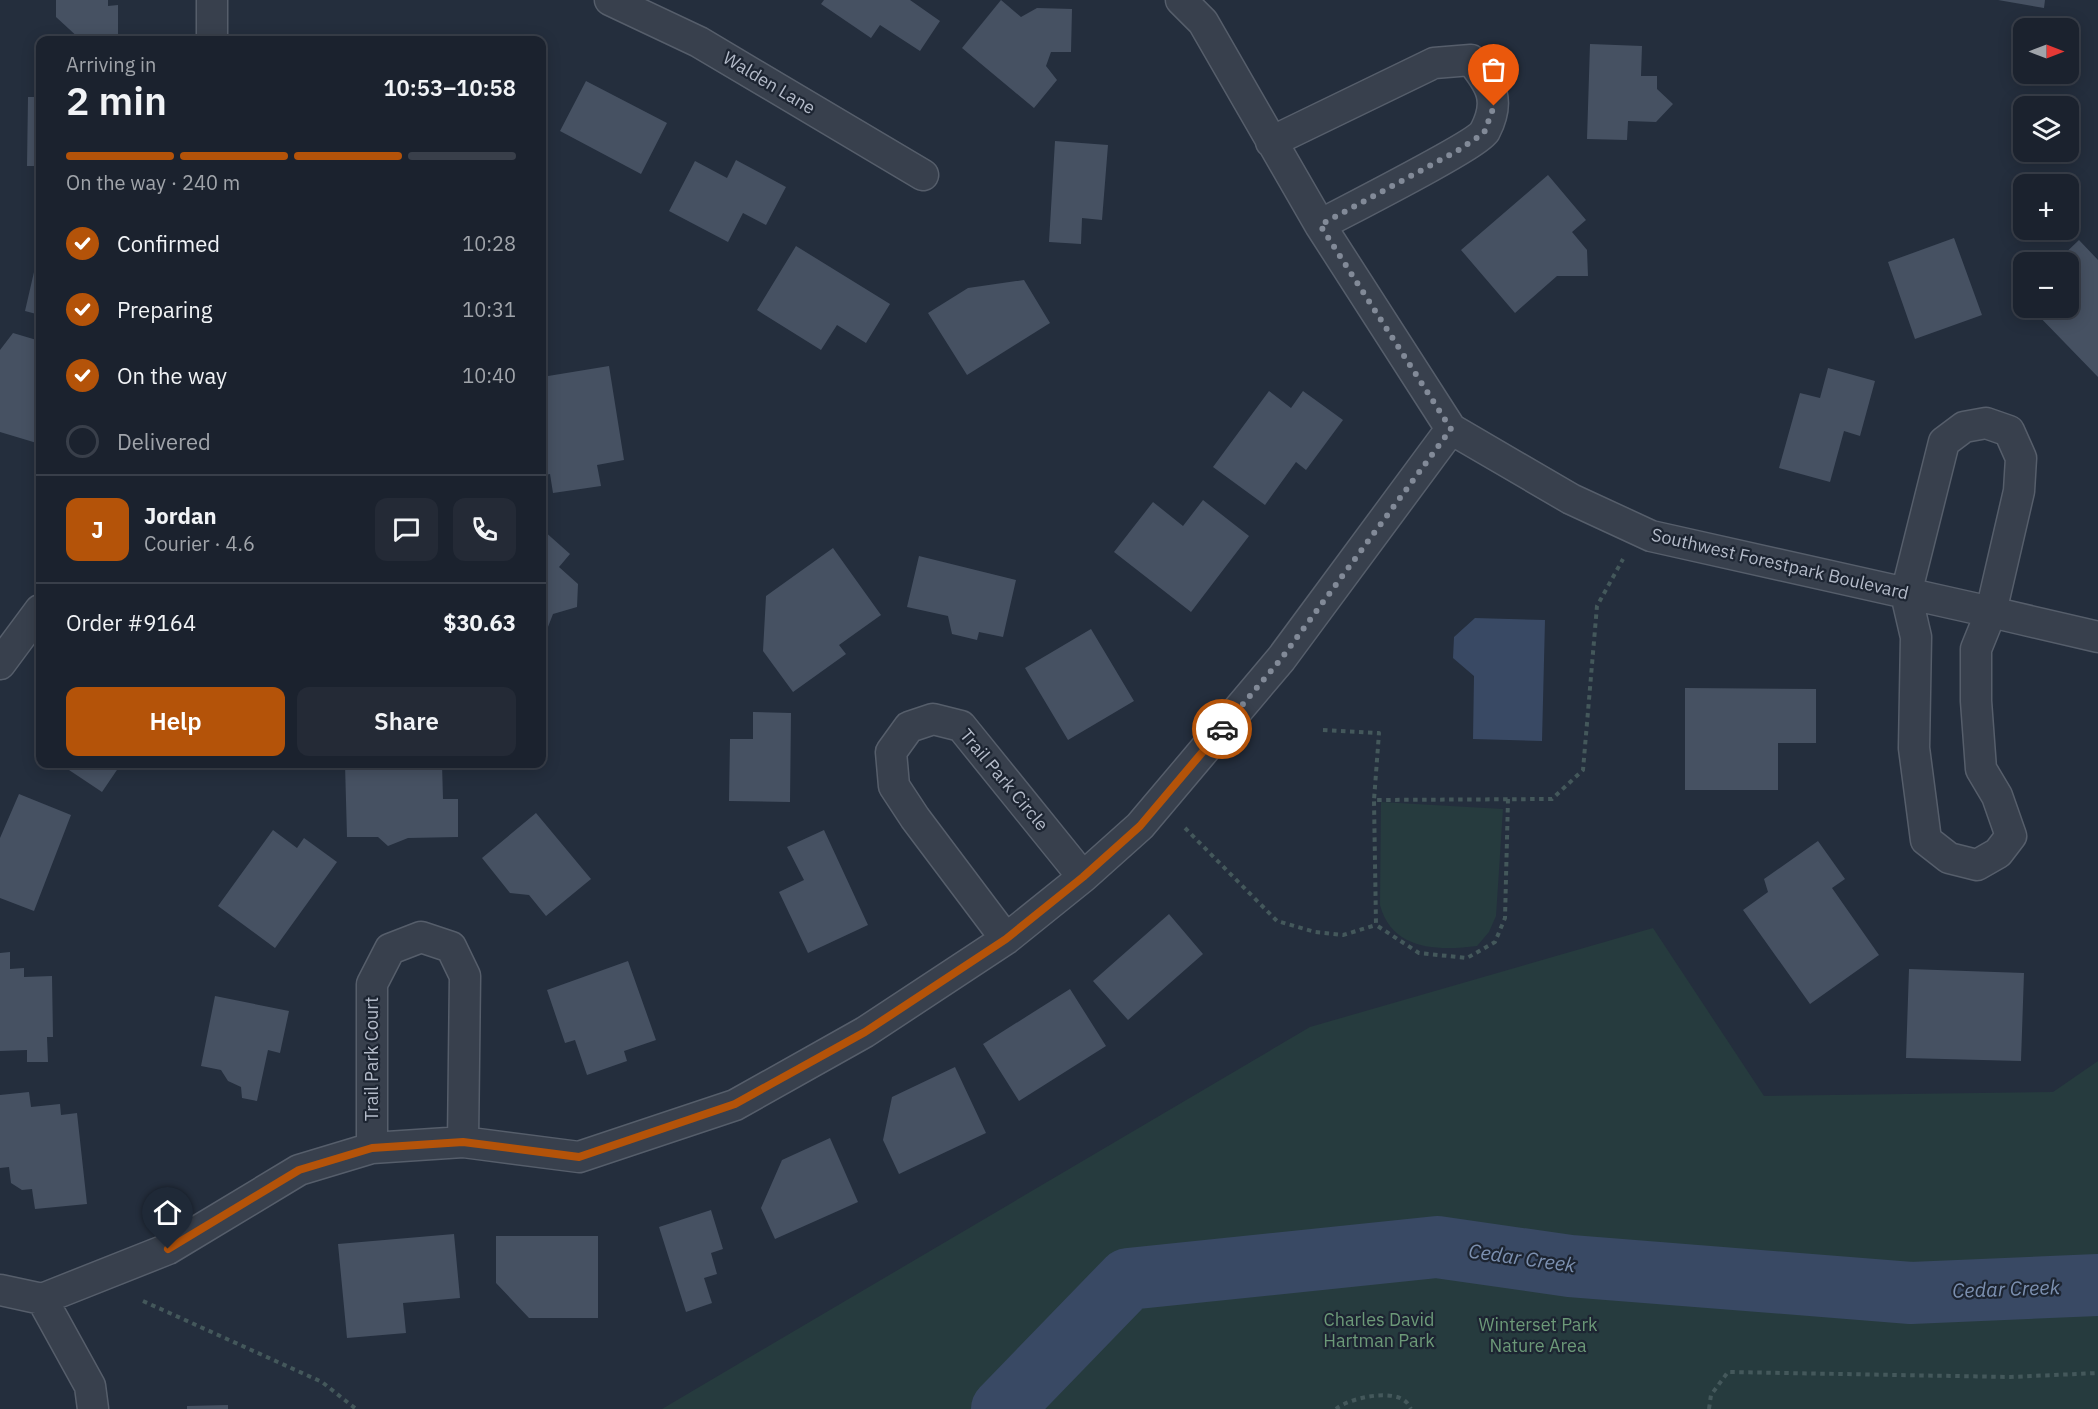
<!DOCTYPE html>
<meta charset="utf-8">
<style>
body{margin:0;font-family:"IBM Plex Sans",sans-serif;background:#242a36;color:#f1f3f6;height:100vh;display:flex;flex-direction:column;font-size:22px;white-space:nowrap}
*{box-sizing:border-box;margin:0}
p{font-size:20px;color:#a0a4aa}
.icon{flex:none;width:33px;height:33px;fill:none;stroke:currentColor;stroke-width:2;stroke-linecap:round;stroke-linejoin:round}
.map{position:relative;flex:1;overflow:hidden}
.panel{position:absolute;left:36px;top:36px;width:510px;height:732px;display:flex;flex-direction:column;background:#1b222e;border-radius:12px;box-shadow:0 3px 15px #0003,0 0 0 2px #393f4a}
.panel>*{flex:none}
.needle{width:39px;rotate:90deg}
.fabs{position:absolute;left:2013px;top:18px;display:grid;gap:12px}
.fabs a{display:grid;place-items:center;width:66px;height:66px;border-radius:12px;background:#1b222e;box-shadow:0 3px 15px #0003,0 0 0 2px #393f4a;font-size:30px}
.pin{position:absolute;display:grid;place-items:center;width:51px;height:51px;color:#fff;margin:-62px -26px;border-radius:50% 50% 50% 0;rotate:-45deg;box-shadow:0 0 6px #0007}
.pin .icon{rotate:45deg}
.courier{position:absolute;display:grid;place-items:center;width:60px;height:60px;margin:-30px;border:4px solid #b45309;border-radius:50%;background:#fff;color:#222;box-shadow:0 2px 8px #0007}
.summary em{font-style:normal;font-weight:600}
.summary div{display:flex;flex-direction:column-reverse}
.summary{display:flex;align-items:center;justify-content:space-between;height:102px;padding:0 30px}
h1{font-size:39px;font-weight:600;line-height:45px}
.bar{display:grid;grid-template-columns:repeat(4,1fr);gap:9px 6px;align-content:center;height:72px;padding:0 30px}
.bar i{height:8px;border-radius:4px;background:#393f4a}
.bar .selected{background:#b45309}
.bar p{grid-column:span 4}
.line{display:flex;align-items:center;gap:15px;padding:0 30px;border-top:2px solid #393f4a}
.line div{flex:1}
.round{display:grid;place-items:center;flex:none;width:63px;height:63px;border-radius:12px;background:#242a36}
ol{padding:0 30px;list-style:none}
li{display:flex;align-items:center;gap:18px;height:66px}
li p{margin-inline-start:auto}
li .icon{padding:6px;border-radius:50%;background:#b45309;color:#fff;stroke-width:4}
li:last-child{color:#a0a4aa}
li i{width:33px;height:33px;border:3px solid #393f4a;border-radius:50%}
.action{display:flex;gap:12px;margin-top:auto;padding:12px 30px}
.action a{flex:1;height:69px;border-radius:12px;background:#b45309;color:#fff;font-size:24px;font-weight:600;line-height:69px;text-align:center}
.action a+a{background:#242a36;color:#f1f3f6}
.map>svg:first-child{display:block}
.green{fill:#263b3e}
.water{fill:#394964}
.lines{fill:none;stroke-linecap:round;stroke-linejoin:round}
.river{stroke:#394964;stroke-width:62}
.building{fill:#465162}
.minor-casing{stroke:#565e6b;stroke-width:33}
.path{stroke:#44585b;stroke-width:4;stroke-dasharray:4.5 4.5;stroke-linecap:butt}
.minor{stroke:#38404d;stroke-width:30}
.done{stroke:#828a98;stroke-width:6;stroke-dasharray:0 10.8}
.route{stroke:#b45309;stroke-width:8}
.labels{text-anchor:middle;stroke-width:4.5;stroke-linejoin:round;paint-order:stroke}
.street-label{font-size:18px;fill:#b4bbc9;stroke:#1d2532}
.park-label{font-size:18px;fill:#6c9978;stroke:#1d2532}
.water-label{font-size:20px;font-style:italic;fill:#7c90b0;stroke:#1d2532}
</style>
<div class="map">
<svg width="2098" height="1409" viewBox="0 0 2098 1409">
<rect width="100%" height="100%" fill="#242e3d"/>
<!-- green -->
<path class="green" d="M1381,802L1503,809L1496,916L1489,932L1477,946C1437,951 1392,950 1380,905Z
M1653,928L1764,1096L2053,1092L2098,1061V1270L1911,1279L1567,1253L1434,1234L1140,1262L1107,1279L977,1409H662L1310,1027Z
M1437,1247L1794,1298L2098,1285V1409H1002L1128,1279Z"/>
<!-- water -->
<path class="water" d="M1475,618L1545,620L1542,741L1473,739L1474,676L1453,658L1454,637Z"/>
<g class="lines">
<!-- river -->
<path class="river" d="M1002,1409L1128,1279L1437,1247L1570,1266L1911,1293L2098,1285"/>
</g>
<!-- building -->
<path class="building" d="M56,0H108V6L118,5V40H81L56,17Z
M824,0H910L940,21L920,51L880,25L871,38L821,4Z
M1001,0L1021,17L1037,8L1072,9L1071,52H1051L1046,66L1057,80L1034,108L962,48Z
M1998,0H2045L2044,8Z
M1590,44L1642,46L1641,76H1657V89L1673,104L1656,122L1628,121L1627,140L1587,139Z
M586,81L667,123L641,174L560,131Z
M28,97H40V166H27Z
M1055,141L1108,145L1102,220L1082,218L1081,244L1049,242Z
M736,160L786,187L766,225L743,213L728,242L669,211L695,161L727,178Z
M1548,175L1586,220L1572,232L1587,250L1588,276H1557L1515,313L1461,250Z
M1954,238L1982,315L1915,339L1888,262Z
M2079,240L2098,260V377L2031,308H2068V262H2056Z
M40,246V315L25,311Z
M796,246L890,304L866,343L837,325L821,350L757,310Z
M1024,280L1050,323L967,375L928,313L968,288Z
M13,333L40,341V444L0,432V350Z
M609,366L624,460L597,465L601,486L553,493L550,474L545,475L542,452V407L544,401L542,377Z
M1828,368L1875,381L1860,436L1844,431L1830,482L1779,468L1800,393L1820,398Z
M1269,391L1291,408L1303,391L1343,420L1306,470L1296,462L1265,505L1213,467Z
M1203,500L1249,536L1191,612L1114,552L1153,502L1183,526Z
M542,530H543L570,554L559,567L578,584L577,607L553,614L546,632H542Z
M833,548L881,615L839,645L846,654L793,692L763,651L766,596Z
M919,556L1016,580L1003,637L979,632L977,640L952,634L948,616L907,607Z
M1091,629L1134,701L1068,740L1025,668Z
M1685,688L1816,689V743H1778V790H1685Z
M753,712L791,713L790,802L729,801L730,739H753Z
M60,764H121L102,792Z
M345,764H442L443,799H458V837L408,838L388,846L378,837H347Z
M19,794L71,815L34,911L0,898V838Z
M536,813L591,879L546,916L529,895L510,893L482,858Z
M273,830L297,848L304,838L337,862L275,948L218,906Z
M824,830L868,925L808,953L779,892L804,880L787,847Z
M1818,841L1845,879L1832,888L1879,955L1810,1004L1743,910L1768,892L1764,879Z
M1169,914L1203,954L1128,1020L1093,981Z
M10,952V969L24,968V977L52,976L53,1037H47L48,1062H27V1050L0,1051V953Z
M628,961L656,1040L624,1051L627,1061L587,1075L575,1040L565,1043L547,990Z
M1909,969L2024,973L2021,1061L1906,1058Z
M1070,989L1106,1046L1019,1101L983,1044Z
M215,996L289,1011L280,1053L268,1050L257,1101L242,1098L241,1087L228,1081L221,1070L201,1066Z
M955,1067L986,1133L899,1174L883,1140L892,1097Z
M29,1092L31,1107L60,1104L61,1115L77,1113L87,1204L35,1209L32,1189L22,1190L11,1183L9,1167L0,1168V1095Z
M830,1138L858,1202L775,1239L761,1208L782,1160Z
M711,1210L723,1249L711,1253L717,1274L704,1278L712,1303L686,1312L659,1227Z
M454,1234L460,1298L403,1303L406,1333L347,1338L338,1244Z
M496,1236H598V1318H529L496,1283Z
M228,1405V1409H187V1406Z"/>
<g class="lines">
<defs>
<path id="minor" d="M610,0L699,42L923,175
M1181,0L1203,22L1320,225L1451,429L1571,499L1651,536L1991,612L2098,637
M212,40V0
M1271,142L1434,63L1471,60C1491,85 1501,100 1485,131C1477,145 1344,212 1320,225
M1986,423L2009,431L2021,458L2019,491L1991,612L1976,649V701L1981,769L1997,796L2011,836L1998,853L1977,865L1949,858L1926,840L1914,748L1916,637L1906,594L1944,442L1964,427Z
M0,664L40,610
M1006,939L915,818L894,786L891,752L909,727L933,719L961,726L1083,877
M372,1148V984L390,949L421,937L451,947L465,976L463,1142
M0,1290L42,1299L168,1249L299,1170L372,1148L463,1142L579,1157L735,1105L865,1032L1006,939L1083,877L1140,826L1281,659L1451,429
M42,1299L90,1386L93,1409"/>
</defs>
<!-- minor casing -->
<use href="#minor" class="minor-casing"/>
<!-- path -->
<path class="path" d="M1323,730L1379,733L1374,800
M1508,799L1505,918L1495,942L1467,958L1419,953L1376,925L1374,800L1552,799L1583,770L1597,606L1623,559
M1185,828L1277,921L1315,932L1343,935L1376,925
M143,1301L322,1382L356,1409
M1336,1409C1349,1398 1391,1389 1405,1401C1408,1403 1409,1406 1411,1409
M1709,1409L1711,1395L1728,1372L2010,1377L2098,1373"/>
<!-- minor -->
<use href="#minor" class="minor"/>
</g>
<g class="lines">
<!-- done -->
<path class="done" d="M1222,729L1281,659L1451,429L1320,225L1457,151L1484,133L1494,106"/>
<!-- route -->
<path class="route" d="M168,1249L299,1170L372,1148L463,1142L579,1157L735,1104L865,1032L1006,939L1083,877L1140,826L1222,729"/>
</g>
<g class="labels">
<!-- street labels -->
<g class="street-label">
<text transform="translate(769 83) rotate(31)" y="6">Walden Lane</text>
<text transform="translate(1780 564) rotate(13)" y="6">Southwest Forestpark Boulevard</text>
<text transform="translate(1004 780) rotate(50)" y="6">Trail Park Circle</text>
<text transform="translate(372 1059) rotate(-90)" y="6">Trail Park Court</text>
</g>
<!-- park labels -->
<g class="park-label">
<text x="1379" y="1326">Charles David<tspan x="1379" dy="21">Hartman Park</tspan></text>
<text x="1538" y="1331">Winterset Park<tspan x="1538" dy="21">Nature Area</tspan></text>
</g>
<!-- water labels -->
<g class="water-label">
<text transform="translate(1522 1258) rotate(8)" y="7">Cedar Creek</text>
<text transform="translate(2006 1289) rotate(-2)" y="7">Cedar Creek</text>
</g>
</g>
</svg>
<div class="fabs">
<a><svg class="needle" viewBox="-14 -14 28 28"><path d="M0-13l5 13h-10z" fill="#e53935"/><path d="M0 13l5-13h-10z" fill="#a0a4aa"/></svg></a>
<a><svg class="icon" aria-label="layers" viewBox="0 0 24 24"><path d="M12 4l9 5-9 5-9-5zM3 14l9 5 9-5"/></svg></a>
<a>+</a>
<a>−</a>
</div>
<div class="pin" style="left:1494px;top:106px;background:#ea580c"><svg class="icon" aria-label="bag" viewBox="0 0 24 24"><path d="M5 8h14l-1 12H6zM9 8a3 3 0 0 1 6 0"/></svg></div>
<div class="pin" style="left:168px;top:1249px;background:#1f2937"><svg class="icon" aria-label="home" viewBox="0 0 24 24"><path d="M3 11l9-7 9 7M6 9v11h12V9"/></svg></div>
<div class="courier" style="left:1222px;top:729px"><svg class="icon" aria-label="car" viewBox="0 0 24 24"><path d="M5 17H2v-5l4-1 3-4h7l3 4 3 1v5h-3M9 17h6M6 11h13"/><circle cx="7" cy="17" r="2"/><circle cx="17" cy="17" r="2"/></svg></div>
<section class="panel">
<div class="summary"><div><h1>2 min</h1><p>Arriving in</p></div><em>10:53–10:58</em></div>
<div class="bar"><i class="selected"></i><i class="selected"></i><i class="selected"></i><i></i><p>On the way · 240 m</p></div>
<ol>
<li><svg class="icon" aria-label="check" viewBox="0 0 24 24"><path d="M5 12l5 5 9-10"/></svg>Confirmed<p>10:28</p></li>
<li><svg class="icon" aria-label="check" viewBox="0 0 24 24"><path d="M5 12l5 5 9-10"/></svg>Preparing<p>10:31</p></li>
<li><svg class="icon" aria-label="check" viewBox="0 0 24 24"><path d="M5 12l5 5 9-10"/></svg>On the way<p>10:40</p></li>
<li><i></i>Delivered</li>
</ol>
<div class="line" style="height:108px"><b class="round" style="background:#b45309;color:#fff">J</b><div><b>Jordan</b><p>Courier · 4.6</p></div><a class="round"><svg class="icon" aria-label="chat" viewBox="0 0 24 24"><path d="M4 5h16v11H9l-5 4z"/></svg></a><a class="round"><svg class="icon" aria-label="phone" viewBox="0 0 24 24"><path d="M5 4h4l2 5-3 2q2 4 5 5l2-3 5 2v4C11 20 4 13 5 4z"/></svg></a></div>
<div class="line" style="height:78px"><div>Order #9164</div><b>$30.63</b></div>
<div class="action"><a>Help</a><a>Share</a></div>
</section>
</div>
